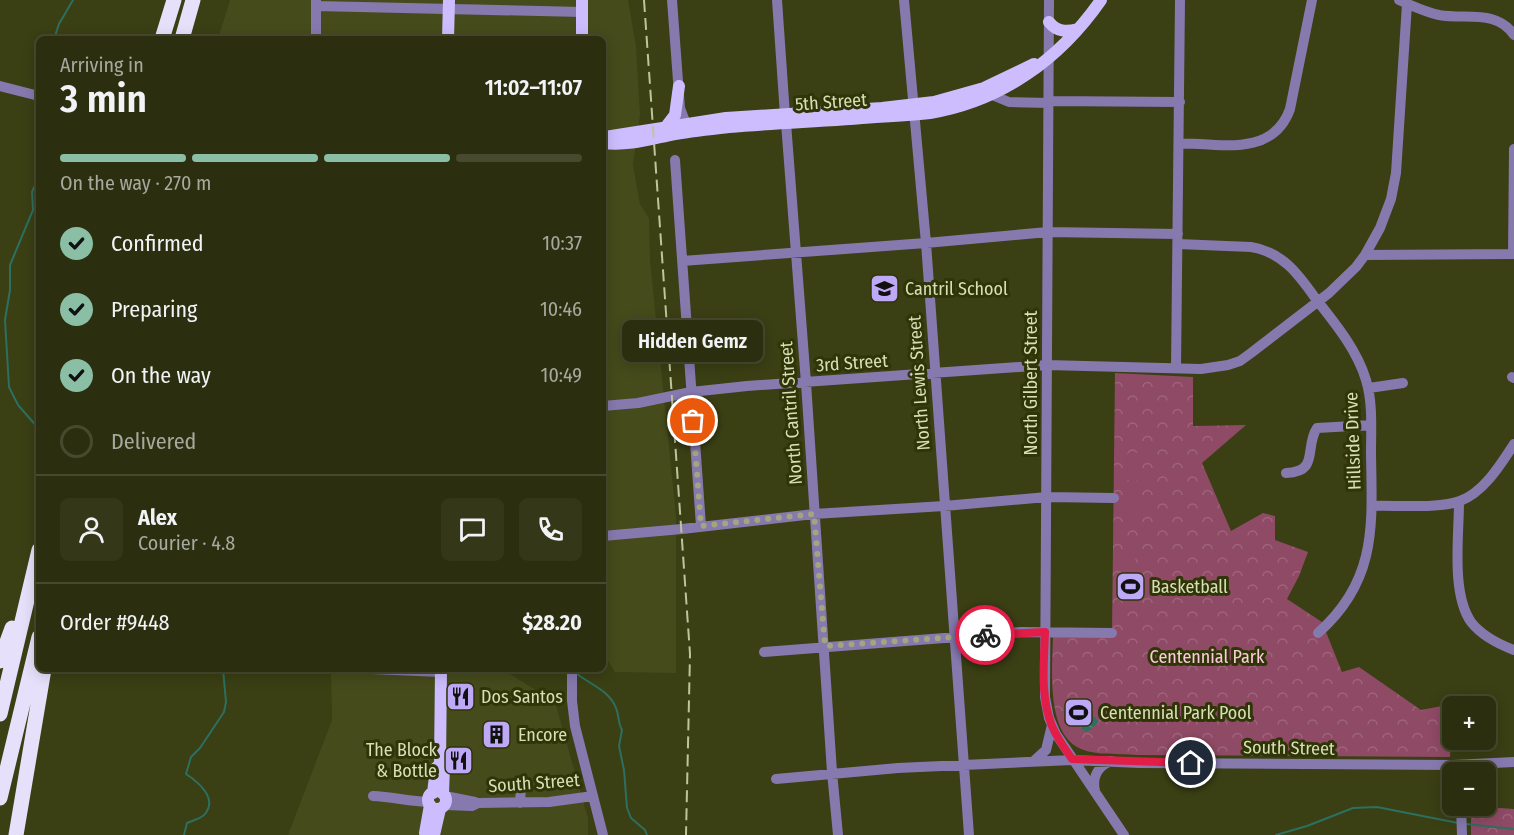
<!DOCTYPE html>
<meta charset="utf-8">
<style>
body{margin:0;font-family:"Fira Sans Condensed",sans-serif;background:#343718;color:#f1f3f6;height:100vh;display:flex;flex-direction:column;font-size:22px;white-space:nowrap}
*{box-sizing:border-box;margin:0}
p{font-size:20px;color:#a6a99e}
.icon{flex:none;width:33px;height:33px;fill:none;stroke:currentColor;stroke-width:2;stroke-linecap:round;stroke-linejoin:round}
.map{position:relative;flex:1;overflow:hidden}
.drawer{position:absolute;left:36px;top:36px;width:570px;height:636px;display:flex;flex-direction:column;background:#2c2f0f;border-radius:9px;box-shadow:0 3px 15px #0003,0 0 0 2px #484a2f}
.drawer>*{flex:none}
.fabs{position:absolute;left:1442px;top:696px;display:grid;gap:12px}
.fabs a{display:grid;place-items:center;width:54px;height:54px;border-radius:9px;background:#2c2f0f;box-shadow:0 3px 15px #0003,0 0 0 2px #484a2f;font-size:30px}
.pin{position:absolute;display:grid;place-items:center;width:51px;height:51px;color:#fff;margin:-26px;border:3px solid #fff;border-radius:50%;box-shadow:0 2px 6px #0007}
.courier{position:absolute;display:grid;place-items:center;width:60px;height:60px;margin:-30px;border:4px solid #e11d48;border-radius:50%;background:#fff;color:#222;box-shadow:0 2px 8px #0007}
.bubble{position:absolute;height:42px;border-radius:9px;background:#2c2f0f;box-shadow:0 3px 15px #0003,0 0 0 2px #484a2f;font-size:20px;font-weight:600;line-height:42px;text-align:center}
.head em{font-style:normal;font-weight:600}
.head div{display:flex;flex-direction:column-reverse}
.head{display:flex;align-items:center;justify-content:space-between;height:102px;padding:0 24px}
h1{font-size:39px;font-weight:600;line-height:45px}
.bar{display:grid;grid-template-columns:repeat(4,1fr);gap:9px 6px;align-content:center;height:72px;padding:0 24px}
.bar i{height:8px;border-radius:4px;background:#484a2f}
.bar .current{background:#8abfa5}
.bar p{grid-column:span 4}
.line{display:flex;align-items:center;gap:15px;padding:0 24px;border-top:2px solid #484a2f}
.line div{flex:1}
.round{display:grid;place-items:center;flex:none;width:63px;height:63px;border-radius:9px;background:#343718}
ol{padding:0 24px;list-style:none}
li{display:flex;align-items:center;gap:18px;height:66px}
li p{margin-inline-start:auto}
li .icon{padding:6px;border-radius:50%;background:#8abfa5;color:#111;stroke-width:4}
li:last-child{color:#a6a99e}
li i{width:33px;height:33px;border:3px solid #484a2f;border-radius:50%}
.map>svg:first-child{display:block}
.built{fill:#454b1b}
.park{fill:url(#park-crowns)}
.garden{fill:#8f4a66}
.water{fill:url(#water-waves)}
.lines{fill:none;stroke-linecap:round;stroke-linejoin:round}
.stream{stroke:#2d6f60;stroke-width:2}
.minor{stroke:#8679ae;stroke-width:10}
.major{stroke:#cdbdfe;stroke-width:12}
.highway{stroke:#e6e0fa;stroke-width:15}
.rail{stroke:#bec59d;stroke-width:2;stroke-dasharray:12 6;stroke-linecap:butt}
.done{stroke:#a0a77e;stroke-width:6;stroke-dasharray:0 10.8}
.route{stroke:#e11d48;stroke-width:8}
.labels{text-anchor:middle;stroke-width:6;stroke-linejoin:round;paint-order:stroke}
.street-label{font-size:18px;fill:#d7dfb7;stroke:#303507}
.poi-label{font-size:18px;fill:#d7dfb7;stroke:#303507;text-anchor:start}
.park-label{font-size:18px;fill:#fccbdc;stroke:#303507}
</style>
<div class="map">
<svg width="1514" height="835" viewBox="0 0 1514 835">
<defs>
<pattern id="park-crowns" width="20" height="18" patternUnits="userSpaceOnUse" patternTransform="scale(1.5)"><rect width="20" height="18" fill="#8f4a66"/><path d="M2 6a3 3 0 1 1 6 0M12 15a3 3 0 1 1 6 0" fill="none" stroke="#9e647a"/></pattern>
<pattern id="water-waves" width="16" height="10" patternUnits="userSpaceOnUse" patternTransform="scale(1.5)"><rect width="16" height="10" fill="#2d6f60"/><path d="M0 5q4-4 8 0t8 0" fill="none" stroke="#4b8375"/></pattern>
</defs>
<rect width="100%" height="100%" fill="#3a3f14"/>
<!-- built -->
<path class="built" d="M230,0H628L636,46L640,115L633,165L640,204L649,218L650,260L676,516V673L615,672L603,652V39H218Z
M331,669H441V672H507L555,702L588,818V835H288L332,720Z"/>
<!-- park -->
<path class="park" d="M1115,373L1193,377V426L1246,425L1202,463L1231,531L1263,513L1275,516V540L1308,552L1299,576L1287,599L1322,622L1342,672L1359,667L1421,710L1452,704L1450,757L1137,755C1119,753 1097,756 1081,749C1044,734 1053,664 1053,632L1112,633Z
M1471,806L1514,809V835H1471Z"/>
<!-- garden -->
<path class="garden" d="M1128,453H1141L1140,481L1127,480Z
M1126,495H1139L1138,523L1125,522Z
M1124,536L1137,537L1135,564H1123Z
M1122,573H1139L1137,602L1121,601Z"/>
<!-- water -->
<path class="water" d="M1076,698L1099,722L1087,732L1079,727L1084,721L1079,716H1071L1064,710Z"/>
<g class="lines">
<!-- stream -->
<path class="stream" d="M54,39L59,24L73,0
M39,176L32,192L33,210L10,265V290L5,320L9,387L18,405L39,429
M576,673C589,684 609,690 616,708C619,715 618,723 622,730L619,746L624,770L627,808L631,818L645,830L647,835
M1466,824L1514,829
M184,835L187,823C193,820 201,819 205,814C218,798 198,782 186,774L191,757L200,748L224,712L226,702L223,669
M1276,835L1307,826L1353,808L1377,807L1458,823"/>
<!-- minor -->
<path class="minor" d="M672,0L680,108L686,124L693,127
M777,0L785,115
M904,0L926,243L969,835
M1049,0L1045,697L1049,718L1056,734L1124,835
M1399,0C1412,6 1425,12 1439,15C1466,20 1496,9 1514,35
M316,6L582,12
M316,39V0
M0,86L39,96
M992,95L1009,102L1049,103
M1049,101L1180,102
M786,123L806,383L832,772L838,835
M1179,143C1220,144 1273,157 1290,109L1312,0
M675,160L701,526
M1178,244L1251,247C1283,252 1299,275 1316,299C1335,323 1357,350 1366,380C1373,403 1371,429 1371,453C1372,524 1378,580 1318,633
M1513,254L1514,149
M1365,255L1514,254
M682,261L926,243L1048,232L1178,234
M1176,368L1180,0
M1512,377L1514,378
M1369,388L1403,383
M603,406L638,403L691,392L747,386L1047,365L1201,369L1228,365L1240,361L1251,353L1329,293L1356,267L1365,255L1380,228L1391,199L1396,173L1407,4
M1286,473C1320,472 1304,447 1317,428L1371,425
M1459,502C1459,536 1451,593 1471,622C1482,636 1498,644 1514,650
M1372,506C1395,505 1440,509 1460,501C1484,492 1501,464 1514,444
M603,536L682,529L814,514L944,506L1047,497L1114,498
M764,652L1021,632L1112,633
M372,669L441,672
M572,669V701L575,726L603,835
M1035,760L1046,750L1052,725
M776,779L898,768L1072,760L1139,763L1453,765L1514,762
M1095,791C1092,777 1098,766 1111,761
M373,796C392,797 409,801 429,802
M445,796L475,802
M520,803L521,787
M445,805L472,806L478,803L549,802L593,796
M1461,806L1462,835"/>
<!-- major -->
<path class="major" d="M582,0V39
M1049,22C1057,32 1066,32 1078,29
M448,39L449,0
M665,128L675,115L679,86
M605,137L726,118L882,108L934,102L984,88L1034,64
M603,143C629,146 650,139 675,134C693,131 711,129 729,127C778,123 827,121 876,117C894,116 912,115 930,113C1002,101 1060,59 1101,0
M441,669L440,764L444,767L443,794
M428 800a9 9 0 1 1 18 0a9 9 0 1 1-18 0Z
M433,793L436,768L440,764
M426,835L425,833L430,805
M434,835L440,809"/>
<!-- highway -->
<path class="highway" d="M162,39L174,0
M182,39L193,0
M0,661L12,628
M0,714L39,550
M0,798L39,637
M16,835L44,669"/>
<!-- rail -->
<path class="rail" d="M644,0L690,654L686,835"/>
</g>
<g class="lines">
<!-- done -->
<path class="done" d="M693,421L701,526L814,514L825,646L985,635"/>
<!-- route -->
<path class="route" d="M985,635L1045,632C1044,663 1040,697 1052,726C1057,738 1065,749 1072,759L1191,763"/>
</g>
<!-- icons -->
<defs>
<symbol id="school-square" viewBox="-11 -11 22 22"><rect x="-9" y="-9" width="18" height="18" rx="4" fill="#bda9f5" stroke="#303507"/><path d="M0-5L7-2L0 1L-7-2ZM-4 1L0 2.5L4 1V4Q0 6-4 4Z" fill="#111"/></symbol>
<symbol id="stadium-square" viewBox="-11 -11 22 22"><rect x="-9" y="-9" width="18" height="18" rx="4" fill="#bda9f5" stroke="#303507"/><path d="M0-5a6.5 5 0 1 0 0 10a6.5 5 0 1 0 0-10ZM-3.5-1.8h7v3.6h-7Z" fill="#111"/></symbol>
<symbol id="restaurant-square" viewBox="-11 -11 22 22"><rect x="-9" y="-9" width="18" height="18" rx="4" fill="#bda9f5" stroke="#303507"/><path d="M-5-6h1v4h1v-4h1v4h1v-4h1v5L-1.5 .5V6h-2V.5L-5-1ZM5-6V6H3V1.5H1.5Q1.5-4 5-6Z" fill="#111"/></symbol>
<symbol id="building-square" viewBox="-11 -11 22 22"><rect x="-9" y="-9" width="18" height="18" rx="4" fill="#bda9f5" stroke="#303507"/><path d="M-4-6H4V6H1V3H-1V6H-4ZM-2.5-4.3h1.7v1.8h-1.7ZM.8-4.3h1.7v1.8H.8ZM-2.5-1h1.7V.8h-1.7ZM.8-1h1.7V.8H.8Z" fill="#111"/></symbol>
</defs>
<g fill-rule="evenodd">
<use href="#school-square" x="868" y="272" width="33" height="33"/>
<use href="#stadium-square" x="1114" y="570" width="33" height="33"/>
<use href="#restaurant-square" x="444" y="680" width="33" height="33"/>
<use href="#stadium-square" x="1062" y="696" width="33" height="33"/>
<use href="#building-square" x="480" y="718" width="33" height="33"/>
<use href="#restaurant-square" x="442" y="744" width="33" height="33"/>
</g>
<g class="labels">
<!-- street labels -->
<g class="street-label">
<text transform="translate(831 102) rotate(-4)" y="6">5th Street</text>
<text transform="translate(852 363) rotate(-4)" y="6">3rd Street</text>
<text transform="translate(919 383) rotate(-94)" y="6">North Lewis Street</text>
<text transform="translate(1031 383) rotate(-90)" y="6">North Gilbert Street</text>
<text transform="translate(791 413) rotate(-94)" y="6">North Cantril Street</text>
<text transform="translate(1353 441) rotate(-92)" y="6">Hillside Drive</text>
<text transform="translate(1289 748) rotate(1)" y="6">South Street</text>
<text transform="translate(534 783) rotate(-4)" y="6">South Street</text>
</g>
<!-- poi labels -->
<g class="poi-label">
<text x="905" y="295">Cantril School</text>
<text x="1151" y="593">Basketball</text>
<text x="481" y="703">Dos Santos</text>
<text x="1100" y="719">Centennial Park Pool</text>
<text x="518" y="741">Encore</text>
<text x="437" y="756" text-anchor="end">The Block<tspan x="437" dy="21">&amp; Bottle</tspan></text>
</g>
<!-- park labels -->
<g class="park-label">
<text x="1207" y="663">Centennial Park</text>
</g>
</g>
</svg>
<div class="fabs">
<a>+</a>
<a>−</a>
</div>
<div class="pin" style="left:693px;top:421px;background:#ea580c"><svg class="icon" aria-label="bag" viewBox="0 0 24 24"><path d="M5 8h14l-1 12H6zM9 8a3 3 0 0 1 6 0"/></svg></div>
<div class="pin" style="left:1191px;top:763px;background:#1f2937"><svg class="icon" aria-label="home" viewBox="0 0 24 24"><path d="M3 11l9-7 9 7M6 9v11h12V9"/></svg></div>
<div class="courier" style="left:985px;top:635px"><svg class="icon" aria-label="bike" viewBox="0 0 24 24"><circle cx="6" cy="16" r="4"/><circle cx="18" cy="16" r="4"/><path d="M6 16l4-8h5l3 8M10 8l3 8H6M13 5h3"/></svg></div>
<div class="bubble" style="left:622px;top:320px;width:141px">Hidden Gemz</div>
<section class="drawer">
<div class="head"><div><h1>3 min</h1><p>Arriving in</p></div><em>11:02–11:07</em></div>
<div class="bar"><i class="current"></i><i class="current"></i><i class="current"></i><i></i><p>On the way · 270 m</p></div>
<ol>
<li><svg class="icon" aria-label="check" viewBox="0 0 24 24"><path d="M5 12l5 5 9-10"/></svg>Confirmed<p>10:37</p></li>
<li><svg class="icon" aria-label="check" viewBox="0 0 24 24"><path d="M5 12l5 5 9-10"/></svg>Preparing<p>10:46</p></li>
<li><svg class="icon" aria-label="check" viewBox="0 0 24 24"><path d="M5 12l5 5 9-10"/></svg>On the way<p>10:49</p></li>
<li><i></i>Delivered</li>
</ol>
<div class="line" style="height:108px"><a class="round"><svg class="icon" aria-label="person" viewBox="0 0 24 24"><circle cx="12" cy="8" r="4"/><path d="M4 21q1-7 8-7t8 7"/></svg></a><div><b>Alex</b><p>Courier · 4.8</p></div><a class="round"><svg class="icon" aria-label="chat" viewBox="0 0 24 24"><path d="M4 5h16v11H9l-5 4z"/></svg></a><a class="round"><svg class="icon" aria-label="phone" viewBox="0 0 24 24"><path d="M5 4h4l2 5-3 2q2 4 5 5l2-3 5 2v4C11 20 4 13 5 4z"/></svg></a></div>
<div class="line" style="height:78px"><div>Order #9448</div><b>$28.20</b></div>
</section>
</div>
